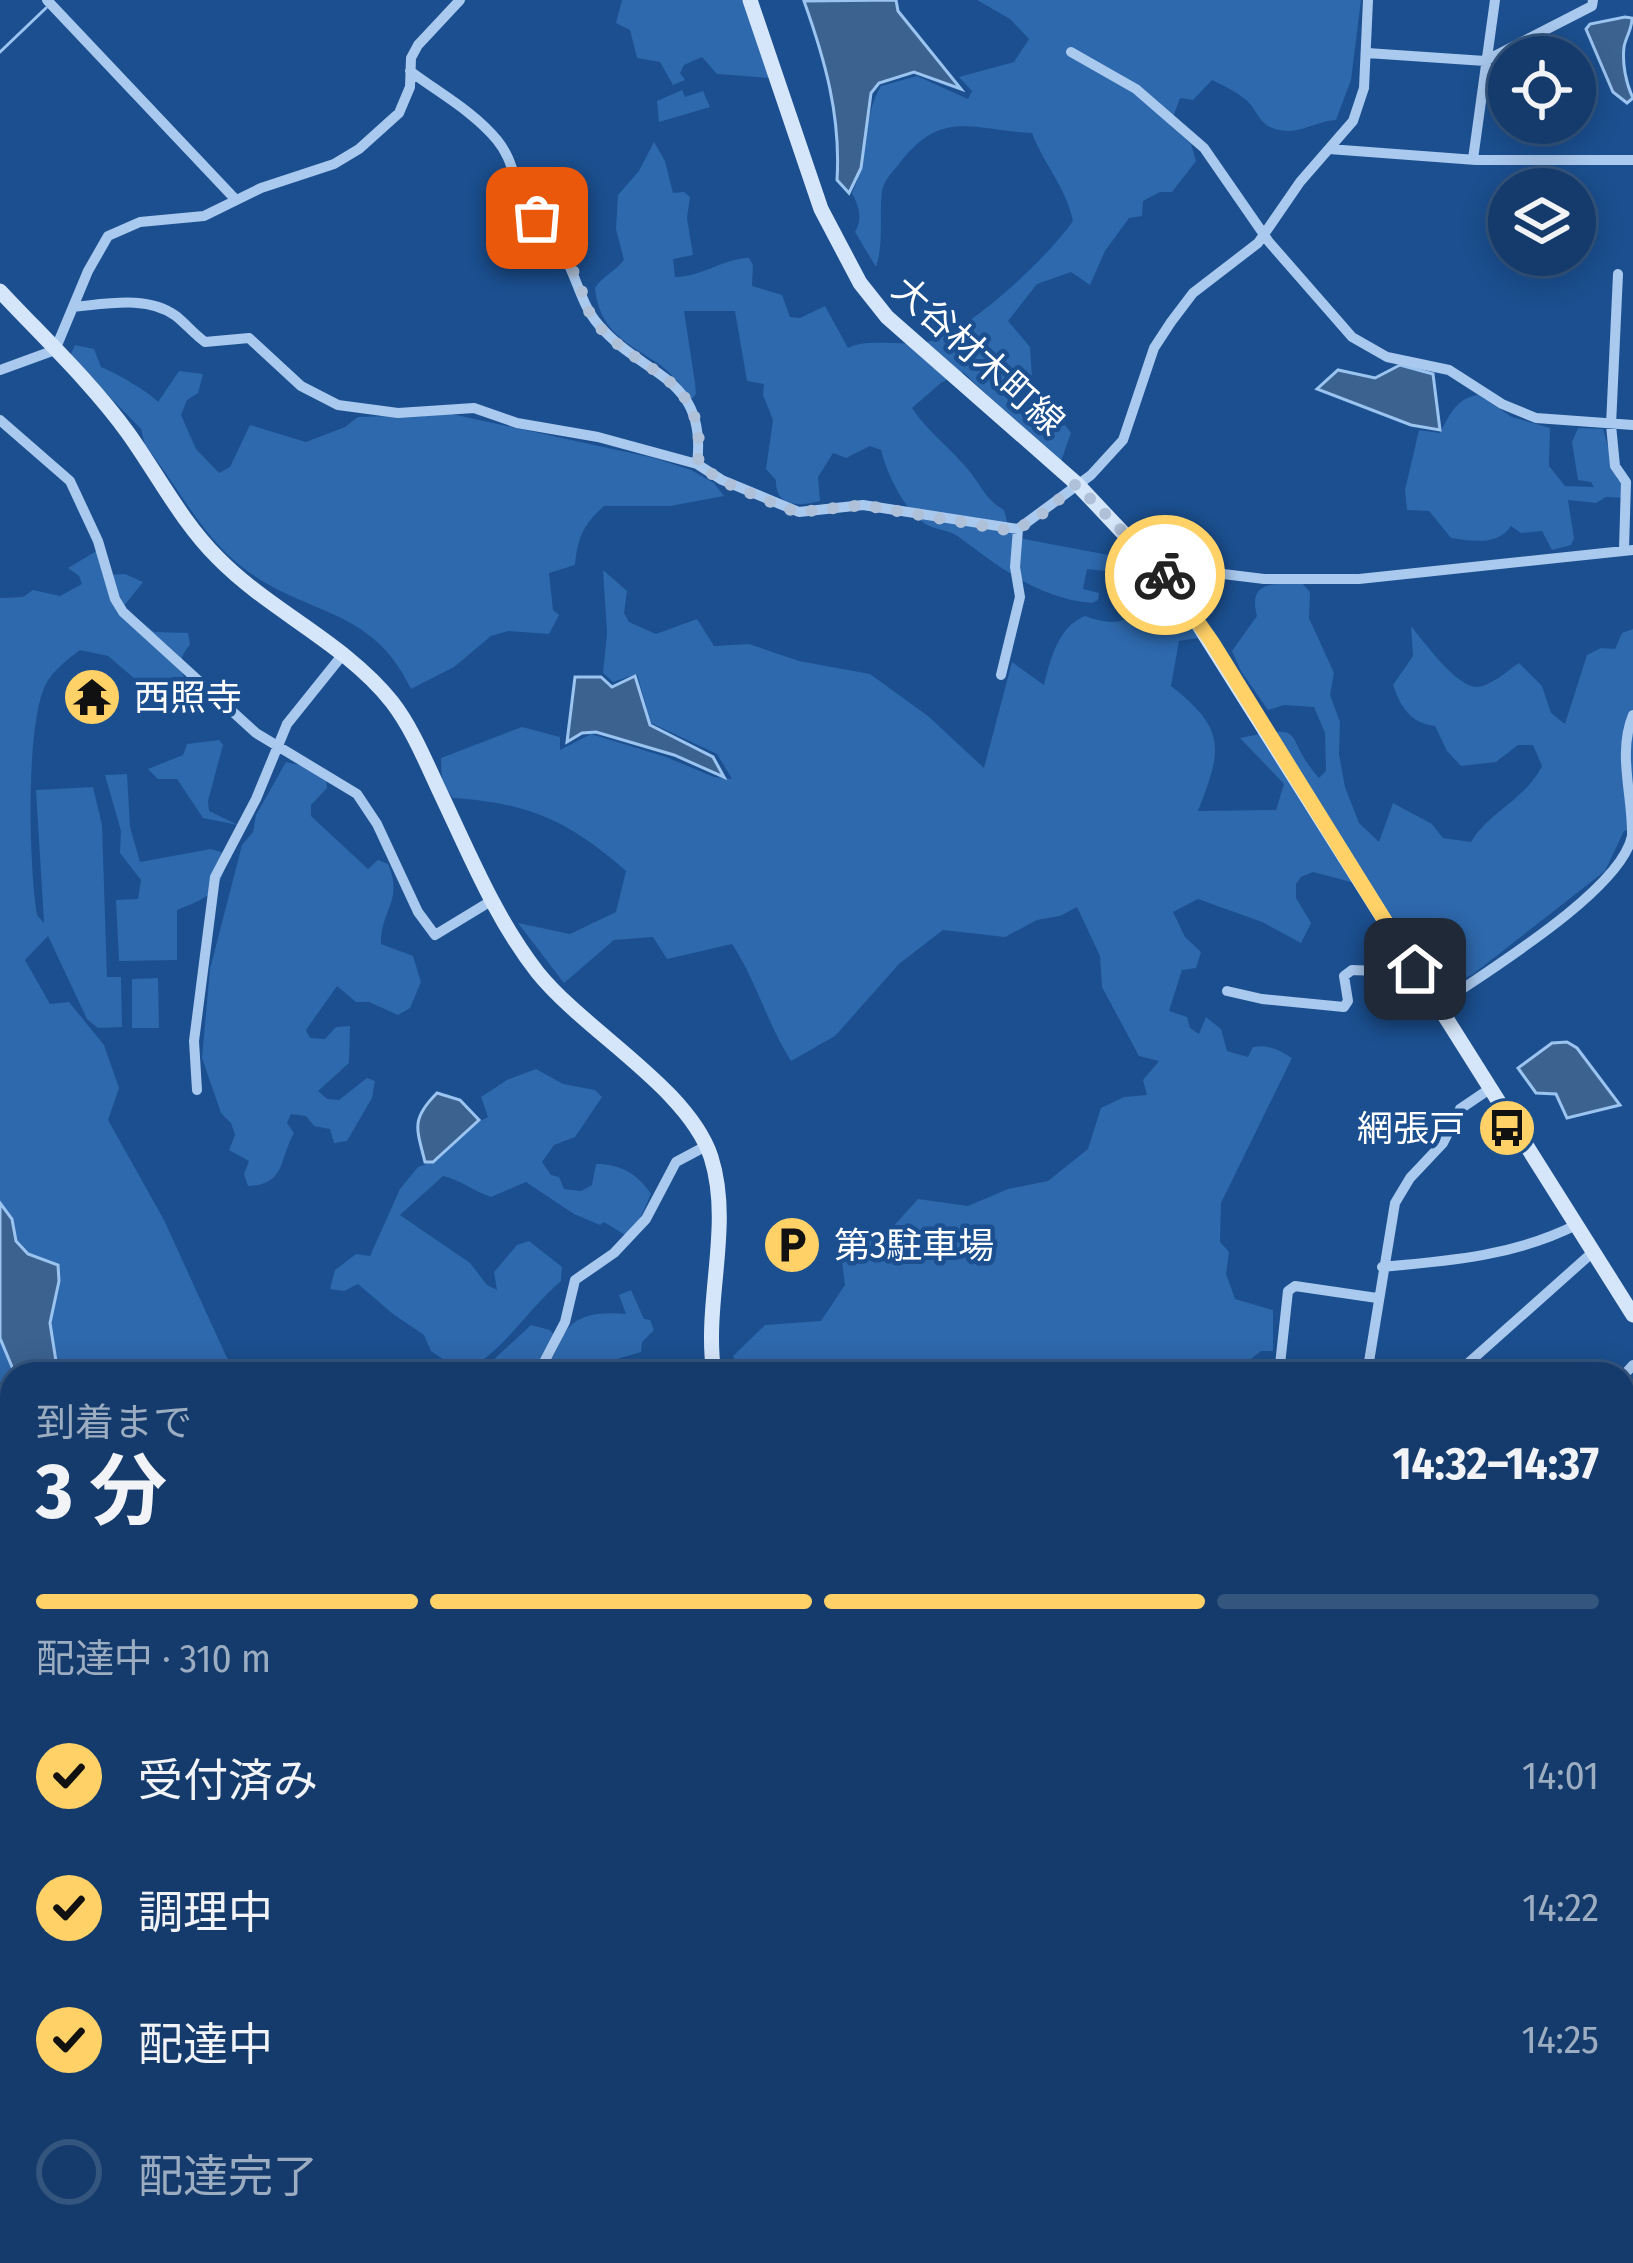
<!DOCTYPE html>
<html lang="ja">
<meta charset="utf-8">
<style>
body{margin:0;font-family:"Fira Sans Condensed","Noto Sans JP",sans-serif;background:#1d4271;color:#f1f3f6;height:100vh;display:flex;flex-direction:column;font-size:45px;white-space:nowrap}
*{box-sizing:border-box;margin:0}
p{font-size:39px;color:#9dadc1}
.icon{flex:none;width:66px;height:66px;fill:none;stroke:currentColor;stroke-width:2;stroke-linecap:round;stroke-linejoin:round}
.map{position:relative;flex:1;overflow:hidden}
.sheet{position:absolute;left:0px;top:1362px;width:1635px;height:903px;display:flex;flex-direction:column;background:#143b6b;border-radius:36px 36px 0 0;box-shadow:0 6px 30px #0003,0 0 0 3px #33557e}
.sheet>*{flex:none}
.controls{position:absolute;left:1488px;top:36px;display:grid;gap:24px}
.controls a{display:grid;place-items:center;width:108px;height:108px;border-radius:50%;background:#143b6b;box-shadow:0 6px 30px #0003,0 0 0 3px #33557e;font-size:60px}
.pin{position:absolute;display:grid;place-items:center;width:102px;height:102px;color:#fff;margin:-51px;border-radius:24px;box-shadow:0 6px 18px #0006}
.courier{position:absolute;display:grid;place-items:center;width:120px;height:120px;margin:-60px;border:9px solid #ffd166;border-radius:50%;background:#fff;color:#222;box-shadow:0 3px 15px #0007}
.head em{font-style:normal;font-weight:700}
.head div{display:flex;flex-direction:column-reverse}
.head{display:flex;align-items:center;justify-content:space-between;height:204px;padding:0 36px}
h1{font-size:78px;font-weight:700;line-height:90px}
.bar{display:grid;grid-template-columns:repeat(4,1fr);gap:18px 12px;align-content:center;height:144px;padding:0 36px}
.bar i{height:15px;border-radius:9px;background:#33557e}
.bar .selected{background:#ffd166}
.bar p{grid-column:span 4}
ol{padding:0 36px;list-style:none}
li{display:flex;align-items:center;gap:36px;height:132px}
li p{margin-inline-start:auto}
li .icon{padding:12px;border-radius:50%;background:#ffd166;color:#111;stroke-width:4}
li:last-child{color:#9dadc1}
li i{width:66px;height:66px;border:6px solid #33557e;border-radius:50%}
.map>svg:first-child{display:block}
.green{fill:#2e69ad}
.water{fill:#3c6290;stroke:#9cc4f0;stroke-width:3}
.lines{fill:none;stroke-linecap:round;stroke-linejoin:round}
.stream{stroke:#9cc4f0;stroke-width:3}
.street{stroke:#a9c9ee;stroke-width:10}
.secondary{stroke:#d6e6fa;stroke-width:15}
.done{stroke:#afc1d8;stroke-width:12;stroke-dasharray:0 21.6}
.route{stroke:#ffd166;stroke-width:15}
.labels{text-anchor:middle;stroke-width:9;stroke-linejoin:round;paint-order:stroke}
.street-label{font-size:36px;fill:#fff;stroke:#1b4f8f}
.poi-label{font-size:36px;fill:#fff;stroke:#1b4f8f;text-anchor:start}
</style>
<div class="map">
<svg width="1633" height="2263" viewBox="0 0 1633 2263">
<rect width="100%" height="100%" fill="#1b4f8f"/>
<!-- green -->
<path class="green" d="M622,0H742L753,20L769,78L717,74L702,57L684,65L680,73L685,80L673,85L660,62L637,58L630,30L616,23Z
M977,0H1361L1351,80L1336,120C1318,121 1307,130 1289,131C1258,131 1260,111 1245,99C1237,92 1222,85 1212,80L1193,100L1180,98L1170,125L1191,144L1196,161L1172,192H1160L1143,201L1142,216L1129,218L1105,251L1090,285L1071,272L1037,284L1008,321L1030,347L1035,425L1050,430L1065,425L1071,433L1060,464L963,372L942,382L912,408C928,432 946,444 965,466C980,482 984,499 1004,510L1010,532L1024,539L1119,557L1113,572L1087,569L1083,589L1099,593L1098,600L1092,603C1039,599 999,567 959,537C949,529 933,530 924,523C903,508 887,474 881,450L870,446L846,458L833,453L818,477L820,501C799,507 775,507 776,480L766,469L773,420L763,395L764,384L747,381L735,311H684L695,383L696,394L691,400C682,388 672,373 659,364C627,343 599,331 595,288C603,276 614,272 624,260L616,229L618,195L639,171L654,142L665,161L673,193L684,192L690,197L687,218L693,255L673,259L675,277C705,276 721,259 749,258L753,265L752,286L782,295L790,317L800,318L825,306L848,348C869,337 905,348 931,341C973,328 1048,257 1073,221C1066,187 1044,165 1032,133C973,130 943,109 902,160C895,170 884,179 882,191C879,217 884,243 876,267L855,232C863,218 859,207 852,193C869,159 863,114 881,86L917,76L968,99L972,91L959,77L1014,62L1029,39L1010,19Z
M682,90L685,97L703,91L710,107L659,122L657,101Z
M75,345L94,349L101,367C116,373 148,391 158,402L179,371L203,374L198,393L187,400L181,415L196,449L219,473L230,467L250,425L306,442L345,427L358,417L452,414L654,458L691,470L714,483L724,496L670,506H604C583,525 578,537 575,565L549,573L553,610L559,615L549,634L508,631L491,636L454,667L411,689C371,603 300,617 236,562C199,531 175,482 145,445L141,429L70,356Z
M1478,395L1512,417L1550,428L1549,466L1565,486L1594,487L1591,482L1578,480L1572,442L1578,428L1603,429L1617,479L1623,482L1625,498L1606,497L1596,503L1568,500L1574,538L1571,545L1552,550L1542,531L1521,533L1511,526C1498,546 1472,541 1451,538L1429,511L1407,510L1405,490L1419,430L1440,433C1449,416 1456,398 1478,395Z
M98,550L106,575L125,574L143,582L123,607L154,632L188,633L190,645C176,660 180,672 190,688L177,702L169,694L148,690L108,656L80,650C66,661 49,673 43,691C26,737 29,864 37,915L44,923L36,790L93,787L102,825L107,977H121L122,1027L98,1028L87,1019L48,936L25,960L50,1004L69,1002L104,1045L119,1088L108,1120L164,1220L227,1358L245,1374H12V1940L0,1953V598L23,597L33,590L60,596L82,584L79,576L68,568Z
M603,570L627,591L624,613L629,622L656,634L697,619L714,646L749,644L799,661L870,674L928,716L984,768L1012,662L1044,685C1050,659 1059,626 1085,616C1129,632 1130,613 1162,589L1198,638L1179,641L1171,686C1227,730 1222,749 1198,811L1276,810L1284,784L1240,738C1312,723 1280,734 1319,778L1326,771L1325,733L1314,707L1284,705L1268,710L1241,671L1232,651L1257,616C1247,580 1275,584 1302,583L1310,592L1309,618L1334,673L1330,695L1340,722L1339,754L1345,787L1359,823L1379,842L1393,803L1432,824L1443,838L1471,842C1490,811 1526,799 1542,766L1533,745H1518L1496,762L1461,766L1447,751L1435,726C1410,723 1401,707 1393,685L1413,656L1411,626C1424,642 1456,686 1476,687C1490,687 1508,670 1519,663L1542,686L1551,713L1565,724L1587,655L1601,648L1615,649L1622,633L1633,629V828L1624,831L1605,871L1472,975L1443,987L1370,887L1313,872L1301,877L1296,884V898L1311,923L1301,943L1262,922L1198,899L1173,912L1185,937L1201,952L1196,968L1182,970L1169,1011L1187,1017L1190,1028L1199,1034L1206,1017L1221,1029L1227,1051L1248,1057L1253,1047C1267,1044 1280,1050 1292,1058L1221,1203L1220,1242L1229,1252L1226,1274L1235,1299L1273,1310V1351H1261L1247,1362L1243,1374H740L733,1356L765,1325L821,1321L845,1285L841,1254L860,1229L882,1239L918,1199L968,1206L1008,1189L1048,1181L1088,1149L1101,1108L1124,1097L1147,1095L1143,1080L1159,1061L1139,1056L1102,987L1100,956L1077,907L1060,916L1037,920L1005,937L943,930L899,964L835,1036L791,1061C767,1023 756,980 732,944L667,959L653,937L614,940L564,983L518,923L570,934L616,912L626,871C569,821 529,803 453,798L442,782L441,758L522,727L560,737V750L591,734L666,757L714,777L732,779L717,754L651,723L637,674L613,682L603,673L607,633Z
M219,740L223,745L208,801L209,811L238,825L203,818L177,779H158L148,769L183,755L187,744Z
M286,762L303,766L326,779L327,788L311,805V816L368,869L378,860L388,864C404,901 380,911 381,944L413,956L421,982L410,1008L398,1015L369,1002H356L337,986L306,1030L310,1038L325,1039L336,1027L350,1026L349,1063L318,1091L327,1099L339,1100L367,1078L375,1081L372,1098L347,1141L334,1143L330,1129L314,1126L306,1116L291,1114L287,1123L294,1133C279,1159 286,1185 248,1186L244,1174L249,1161L229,1150L235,1135L231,1123L221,1113L202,1058L210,969L242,845L253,832L256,815Z
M127,774L130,827L140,862L211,849L221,852L226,864C218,896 203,899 177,910V960L119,961L116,900L138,899L141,880L120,853L121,831L105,775Z
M158,978L159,1028H132V979Z
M536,1069L563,1084L595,1090L602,1097L575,1137L554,1145L542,1162L551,1175L559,1177L564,1189L581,1191L592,1185L596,1164C621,1164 638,1174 651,1194L638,1223L625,1235L604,1222L600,1225L574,1214L526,1182L491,1197C473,1191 461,1180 443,1176L400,1215L470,1263L487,1285L497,1290L494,1272L517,1245L529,1241L562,1267L561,1281C528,1309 505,1349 469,1369L449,1363L431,1351L424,1335L393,1314L358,1284L344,1291L330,1289L335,1270L356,1254L370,1256L400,1189L418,1167L426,1164L448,1138L488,1117L481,1097L507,1080Z
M631,1290L644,1319L650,1320L654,1330L642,1342L641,1352L566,1374H478L531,1325L550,1330L555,1336L551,1359C558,1350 560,1340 566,1331C579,1312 606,1312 626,1314L619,1295Z
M0,2025L12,2044V2253H116L121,2263H0Z
M1298,2253H1415L1417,2263H1384L1358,2258L1357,2263H1294Z"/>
<!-- water -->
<path class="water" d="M896,0L898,11L961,89L914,72L879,83L871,93L861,168L849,193L837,180C841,116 825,60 804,1Z
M1625,17L1632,18C1632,30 1626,36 1624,47C1622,63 1626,84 1633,98L1627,103L1613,92L1586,29L1590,24Z
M1400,365L1433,374L1440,430L1411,425L1317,389L1338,370L1375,378Z
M635,676L650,725L713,757L724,777L674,755L596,732L582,733L567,742L575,677H601L612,687Z
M1567,1042L1577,1048L1620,1105L1567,1118L1556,1094L1536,1093L1518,1068L1552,1043Z
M437,1093L460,1100L479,1120L433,1162H425C417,1129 410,1120 437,1093Z
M0,1203L12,1219L16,1241L28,1254L58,1265L59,1281L50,1323L58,1374H15L0,1338Z"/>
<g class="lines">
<!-- stream -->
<path class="stream" d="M0,52L46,8"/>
<!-- street -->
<path class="street" d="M47,0L236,200
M1071,52L1136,89L1204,148L1269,242L1352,337L1387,357L1449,370L1502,404L1536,418L1633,425
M1367,53L1485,61L1592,6L1593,0
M410,71C439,93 473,111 497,140C512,158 513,177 523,198C533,217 550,232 561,250C576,273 580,303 598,324C642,377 708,375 697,464
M1329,149L1476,160H1633
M1473,159L1495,0
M1618,274L1611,425L1615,466L1626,482L1624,549
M73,307C106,304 148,295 176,316C186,324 194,334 205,342L249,338L301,386L338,405L398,413L474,408L517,423L598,437L697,464L722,480L799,512L863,505L1018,529L1091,475L1123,440L1154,348L1171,322L1193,293L1258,243L1300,182L1353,121L1364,88L1368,0
M0,370L55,350L88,271L108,236L140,222L204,216L261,188L334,164L359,149L399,113L410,87L411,58L418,45L460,0
M0,420L70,481L98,541L115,599L123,612L256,733L357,794L377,824L418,912L435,935L491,901
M1158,566L1264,579H1359L1633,550
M1001,675L1020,597L1015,567L1018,529
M1227,991L1262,999L1344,1007L1348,1001L1344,976L1352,970L1377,971L1393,933
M1437,1006C1484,973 1621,891 1632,836C1633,795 1617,754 1633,715
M197,1090L194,1041L215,877L256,799L287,724L344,653
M1382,1267C1450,1261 1514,1256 1576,1225
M543,1374L542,1366L565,1322L575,1280L614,1253L646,1219L676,1162L706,1146
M1279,1374L1288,1291L1295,1286L1377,1298
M1367,1374L1395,1203L1410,1178L1443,1143L1460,1109L1491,1088
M1456,1374L1593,1252
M1623,1376L1633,1365
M812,2253L828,2263
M1421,2253L1422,2263
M627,2263L630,2253"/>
<!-- secondary -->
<path class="secondary" d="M750,0L821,209L860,283L887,317L1077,484L1176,589L1633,1315
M0,291C43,337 91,382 128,433C158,475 181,521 218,558C271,612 344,642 392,702C412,728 425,760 439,790C469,853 495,918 538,973C586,1032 688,1088 711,1157C733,1226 703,1303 714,1374
M1623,1588L1633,1578
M1594,2253L1616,2263
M1031,2263L1035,2253
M1627,2263L1633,2254"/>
</g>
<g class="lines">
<!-- done -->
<path class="done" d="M537,218C552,238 568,258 578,281C584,295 586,310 596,323C640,376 708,374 698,464L722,481L787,509L799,512L863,505L1006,530C1033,528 1056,501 1076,484L1165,575"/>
<!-- route -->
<path class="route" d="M1165,575L1212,642L1415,969"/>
</g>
<!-- icons -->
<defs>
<symbol id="temple-disc" viewBox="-11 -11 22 22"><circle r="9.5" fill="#ffd166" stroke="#1b4f8f"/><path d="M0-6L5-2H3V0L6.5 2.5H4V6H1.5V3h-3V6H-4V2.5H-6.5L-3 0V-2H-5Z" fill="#111"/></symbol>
<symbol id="bus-disc" viewBox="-11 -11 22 22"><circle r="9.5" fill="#ffd166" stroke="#1b4f8f"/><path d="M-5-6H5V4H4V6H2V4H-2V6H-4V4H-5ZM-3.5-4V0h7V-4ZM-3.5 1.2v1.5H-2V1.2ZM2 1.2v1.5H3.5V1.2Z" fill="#111"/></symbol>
<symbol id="parking-disc" viewBox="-11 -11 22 22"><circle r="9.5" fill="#ffd166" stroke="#1b4f8f"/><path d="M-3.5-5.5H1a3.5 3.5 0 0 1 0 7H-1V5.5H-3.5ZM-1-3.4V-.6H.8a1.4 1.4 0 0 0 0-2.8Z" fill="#111"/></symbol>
</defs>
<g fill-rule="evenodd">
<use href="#temple-disc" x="59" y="664" width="66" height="66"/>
<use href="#bus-disc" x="1474" y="1095" width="66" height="66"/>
<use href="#parking-disc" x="759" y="1212" width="66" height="66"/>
</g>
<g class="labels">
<!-- street labels -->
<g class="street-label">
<text transform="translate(979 355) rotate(42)" y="13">大谷材木町線</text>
</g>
<!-- poi labels -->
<g class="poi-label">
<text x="134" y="710">西照寺</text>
<text x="1465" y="1141" text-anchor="end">網張戸</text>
<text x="834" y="1258">第3駐車場</text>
</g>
</g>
</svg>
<div class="controls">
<a><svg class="icon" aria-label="locate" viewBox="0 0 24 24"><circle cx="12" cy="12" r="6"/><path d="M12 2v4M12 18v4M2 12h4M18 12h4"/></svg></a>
<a><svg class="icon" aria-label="layers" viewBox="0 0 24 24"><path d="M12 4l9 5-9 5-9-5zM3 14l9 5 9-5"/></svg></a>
</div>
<div class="pin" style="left:537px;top:218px;background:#ea580c"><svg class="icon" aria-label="bag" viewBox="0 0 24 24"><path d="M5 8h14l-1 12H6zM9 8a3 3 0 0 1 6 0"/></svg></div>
<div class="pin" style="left:1415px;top:969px;background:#1f2937"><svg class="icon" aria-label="home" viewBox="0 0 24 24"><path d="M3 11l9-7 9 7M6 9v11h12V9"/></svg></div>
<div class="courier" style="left:1165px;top:575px"><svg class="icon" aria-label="bike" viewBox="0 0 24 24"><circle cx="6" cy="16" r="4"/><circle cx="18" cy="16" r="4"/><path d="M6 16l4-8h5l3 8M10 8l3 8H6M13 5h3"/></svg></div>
<section class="sheet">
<div class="head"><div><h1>3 分</h1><p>到着まで</p></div><em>14:32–14:37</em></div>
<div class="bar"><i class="selected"></i><i class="selected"></i><i class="selected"></i><i></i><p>配達中 · 310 m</p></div>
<ol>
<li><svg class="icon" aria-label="check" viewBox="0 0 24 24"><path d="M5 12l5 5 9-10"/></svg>受付済み<p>14:01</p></li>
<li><svg class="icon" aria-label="check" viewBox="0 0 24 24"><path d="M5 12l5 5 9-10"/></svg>調理中<p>14:22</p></li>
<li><svg class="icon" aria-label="check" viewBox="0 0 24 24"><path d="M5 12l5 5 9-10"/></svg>配達中<p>14:25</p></li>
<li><i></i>配達完了</li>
</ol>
</section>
</div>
